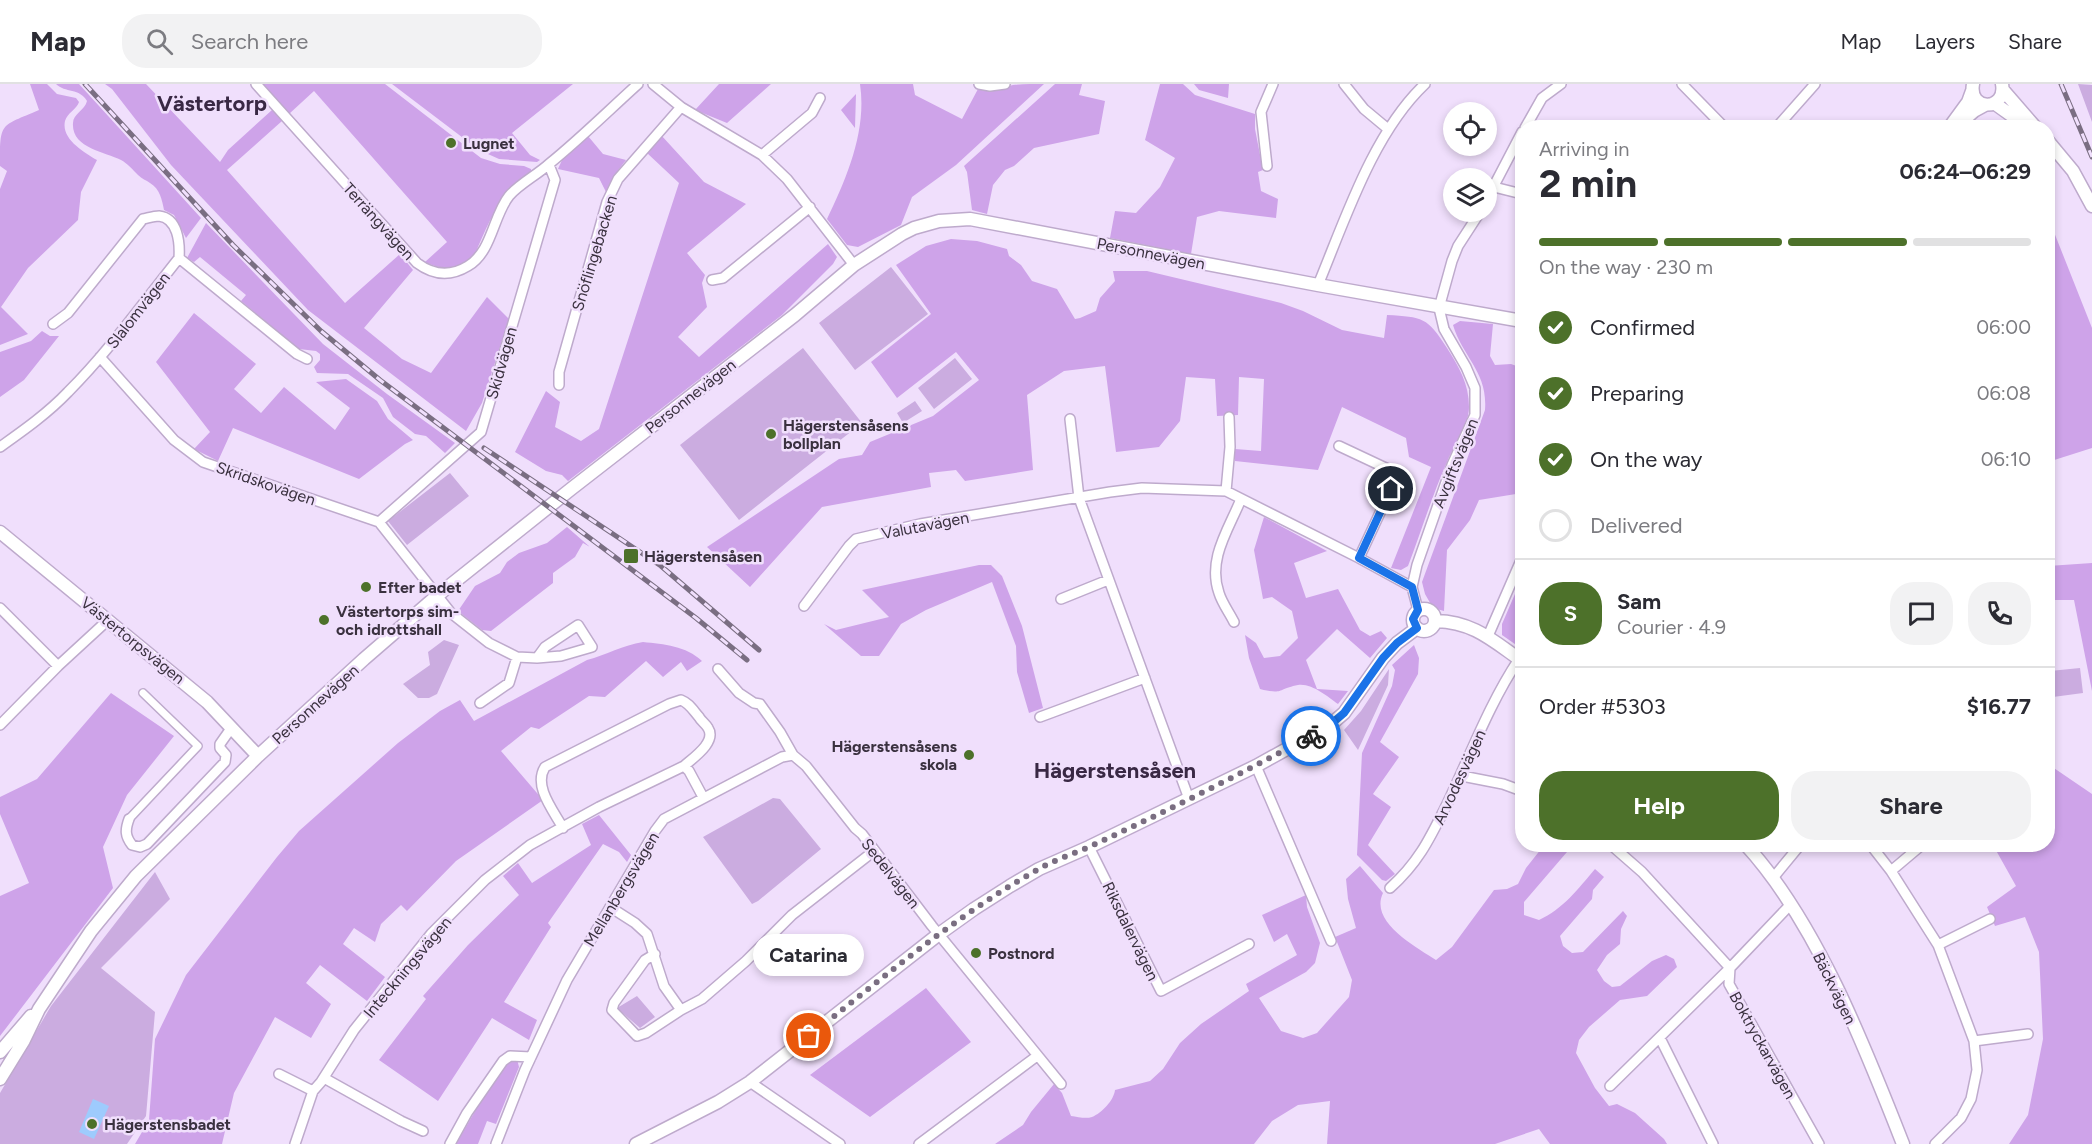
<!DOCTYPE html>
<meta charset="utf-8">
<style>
body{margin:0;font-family:Figtree,sans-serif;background:#f2f2f3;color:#2b2b33;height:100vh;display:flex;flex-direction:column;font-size:22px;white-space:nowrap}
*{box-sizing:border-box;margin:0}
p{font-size:20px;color:#7c7c81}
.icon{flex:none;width:33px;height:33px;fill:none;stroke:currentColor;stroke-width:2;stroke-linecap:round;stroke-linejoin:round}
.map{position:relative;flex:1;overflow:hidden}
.side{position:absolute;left:1515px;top:36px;width:540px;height:732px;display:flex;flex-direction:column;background:#fff;border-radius:24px;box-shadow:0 3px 9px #0003}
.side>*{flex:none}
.tools{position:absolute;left:1443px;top:18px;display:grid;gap:12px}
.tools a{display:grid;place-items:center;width:54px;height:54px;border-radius:50%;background:#fff;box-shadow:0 3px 9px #0003;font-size:30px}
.pin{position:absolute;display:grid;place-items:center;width:51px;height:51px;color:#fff;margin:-26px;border:3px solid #fff;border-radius:50%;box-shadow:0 2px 6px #0007}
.courier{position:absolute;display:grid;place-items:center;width:60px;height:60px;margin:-30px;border:4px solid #1a73e8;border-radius:50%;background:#fff;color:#222;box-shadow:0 2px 8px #0007}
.bubble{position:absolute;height:42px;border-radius:21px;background:#fff;box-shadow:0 3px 9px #0003;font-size:20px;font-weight:700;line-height:42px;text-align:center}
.overview em{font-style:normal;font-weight:700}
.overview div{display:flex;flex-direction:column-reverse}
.overview{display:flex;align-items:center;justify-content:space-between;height:102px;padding:0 24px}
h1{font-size:39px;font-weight:700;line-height:45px}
.bar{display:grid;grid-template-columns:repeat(4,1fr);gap:9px 6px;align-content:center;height:72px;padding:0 24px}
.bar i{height:8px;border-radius:4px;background:#e1e1e2}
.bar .on{background:#4d712a}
.bar p{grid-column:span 4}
.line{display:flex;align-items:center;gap:15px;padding:0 24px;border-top:2px solid #e1e1e2}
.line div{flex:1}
.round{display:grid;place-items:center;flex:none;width:63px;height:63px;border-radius:24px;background:#f2f2f3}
ol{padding:0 24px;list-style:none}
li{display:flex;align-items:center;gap:18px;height:66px}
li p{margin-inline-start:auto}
li .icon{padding:6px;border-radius:50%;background:#4d712a;color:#fff;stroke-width:4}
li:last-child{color:#7c7c81}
li i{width:33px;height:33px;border:3px solid #e1e1e2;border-radius:50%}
.action{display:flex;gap:12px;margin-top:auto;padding:12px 24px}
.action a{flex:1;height:69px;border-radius:24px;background:#4d712a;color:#fff;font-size:24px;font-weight:700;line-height:69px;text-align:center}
.action a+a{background:#f2f2f3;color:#2b2b33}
header{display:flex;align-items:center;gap:36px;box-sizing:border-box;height:84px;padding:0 30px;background:#fff;border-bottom:2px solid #e1e1e2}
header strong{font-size:28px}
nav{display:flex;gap:33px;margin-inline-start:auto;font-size:21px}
.search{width:420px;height:54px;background:#f2f2f3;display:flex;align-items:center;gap:15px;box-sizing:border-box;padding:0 21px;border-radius:24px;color:#7c7c81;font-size:22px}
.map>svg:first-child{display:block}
.green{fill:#cbace0}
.forest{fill:#cea3e9}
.water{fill:#9ecbfd}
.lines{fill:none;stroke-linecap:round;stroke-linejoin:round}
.pedestrian-casing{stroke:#beaacc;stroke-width:10}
.minor-casing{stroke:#beaacc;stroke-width:12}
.tertiary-casing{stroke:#beaacc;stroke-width:15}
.pedestrian{stroke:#fff;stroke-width:7}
.minor{stroke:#fff;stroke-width:9}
.tertiary{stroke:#fff;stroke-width:12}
.rail-casing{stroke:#7a6e82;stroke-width:5}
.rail{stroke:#f0dffc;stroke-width:3;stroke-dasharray:9;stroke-linecap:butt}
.done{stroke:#7a6e81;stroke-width:6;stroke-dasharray:0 10.8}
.route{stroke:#1a73e8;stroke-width:8}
.poi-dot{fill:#4d712a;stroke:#f0dffc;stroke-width:2}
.labels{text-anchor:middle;stroke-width:5;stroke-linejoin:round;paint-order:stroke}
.poi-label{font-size:16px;font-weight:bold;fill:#3a313f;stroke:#f0dffc;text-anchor:start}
.street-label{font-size:16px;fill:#3a313f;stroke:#f0dffc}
.district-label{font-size:22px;font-weight:bold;fill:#392844;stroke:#f0dffc}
</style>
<header>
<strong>Map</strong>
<div class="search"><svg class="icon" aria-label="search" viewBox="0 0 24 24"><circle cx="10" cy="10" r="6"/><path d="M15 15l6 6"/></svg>Search here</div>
<nav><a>Map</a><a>Layers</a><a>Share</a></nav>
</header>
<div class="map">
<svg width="2092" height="1060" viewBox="0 0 2092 1060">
<rect width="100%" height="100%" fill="#f0dffc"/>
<!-- green -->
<path class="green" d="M2078,0L2092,1V38Z
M891,183L928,230L855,286L819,239Z
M803,264L862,339L739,436L680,361Z
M955,274L972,295L934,325L918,304Z
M915,317L922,327L903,339L897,329Z
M450,389L469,412L407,461L388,437Z
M444,556L459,561L437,610L429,614H418L403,600L430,581L428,568Z
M2080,584L2083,609L2053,613L2050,587Z
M1389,585L1388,601L1358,666L1344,646L1361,627Z
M773,714L780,715L821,765L758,817L752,820L703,753Z
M155,788L170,815L101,884L155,928L146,1032L127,1060H0V1009L51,922Z
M637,912L655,933L640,944L617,924Z"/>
<!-- forest -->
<path class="forest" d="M30,0H47L57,10L76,14L79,18C77,25 67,29 65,37C61,55 84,68 97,76L81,108L78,136L28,184L1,223L28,250L0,261V105L7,87L0,82C0,37 0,43 39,26Z
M56,0H79L201,134L186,154L174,131L164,126C162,116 160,105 150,99C146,96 142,95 138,91C133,86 127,79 121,76C105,68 71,64 73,39C73,30 85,26 87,17C80,4 65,9 56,0Z
M105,0H146L220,78L228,66L272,26L282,37L227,86L345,219L400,170L413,186L364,244L402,275L431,289L487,213L509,235L482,319L466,347L308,226L171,81L112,5Z
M262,0H385L481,74L500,80L524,82L531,85V88C499,115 492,130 476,168C460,186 446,188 425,178L447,158L314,7L289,30Z
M392,0H573L512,49L530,71L540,76L537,78L499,75L479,66Z
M719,0H771L727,39L695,26Z
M860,0H913L915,11L962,35L978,5C996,7 997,5 1013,1C1022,0 1034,0 1044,0L956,81L912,113L901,141L858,163L847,161L827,135C847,94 867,46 860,0Z
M1055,0H1082L1079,11L1105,17L1099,50L1034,64L1014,82L1005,86L993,101L987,130L972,126L967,88L964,82Z
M1160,0H1183L1195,11L1255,30V45L1263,86L1258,88L1261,107L1278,115L1276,134L1219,127L1197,133L1191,170L1110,154L1115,127L1136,129L1160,103L1175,74L1145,56Z
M1194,0H1229L1228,14L1199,6Z
M856,10L855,44L841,26Z
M661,51L704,98L746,120L687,169L705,191L702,199L707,223L678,253L699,273L828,160L837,173L833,180L782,231L568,397L562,391L546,387L515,368L546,307L560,318L555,343L581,357L599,345L679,99L647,69Z
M588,52L603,70L626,76L613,93L606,108L599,94L558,85L562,76Z
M2048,133L2092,244V364L2048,378Z
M206,139L323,260L387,310L455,359L445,369L426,352L415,350L393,333L383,314L348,290L317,289L314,283L320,276V270L316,267L299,265L241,217L246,211L200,173L194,178L187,174Z
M951,155L977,157L1007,165L1009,172L1021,181L1032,197L1057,205L1075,235L1080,234L1096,227L1100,214L1115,197L1113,187H1147L1281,219L1303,227L1342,246L1384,254L1387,231C1423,233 1427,233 1447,264C1459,283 1469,300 1469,323C1469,342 1454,361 1447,378C1432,412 1421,448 1408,482L1401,486L1391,484L1431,383L1409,373L1406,354L1342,323L1318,386L1235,377V365L1261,367L1264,295L1239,293L1238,331L1217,332L1215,295L1186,293L1180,337L1159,363L1116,368L1105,282L1064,287L1027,311L1033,386L965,397L956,386L929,389L931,403L822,423L750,503L707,463L839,375L862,371L870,358L933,332L979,296L956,268L897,314L871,278L931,230L896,181L926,162Z
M194,229L256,280L234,305L261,329L284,303L335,346L350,324L316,298L346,295L377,317L388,335L413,356L405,360L359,395L233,344L218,377L194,365L210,348L156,278Z
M1460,237L1493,240L1490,272L1495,281L1511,280L1522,284V409L1479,416L1470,436L1447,466L1444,527L1433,524L1425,510L1422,498L1485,326C1488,288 1463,274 1453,241Z
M42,247L50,252H59L24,296L0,313V268L31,257Z
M1264,433L1327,467L1294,479L1306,514L1338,505L1360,546L1370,552L1381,547L1387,554L1370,574L1337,545L1306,576L1317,605L1348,607L1338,620C1328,613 1312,599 1298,601C1277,605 1284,611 1260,605L1249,574L1245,551L1256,559L1264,574L1280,572L1298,554L1292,527L1272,513L1263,515L1254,466Z
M567,443L590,463L583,459L575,473L553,489V499L491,547L482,546L458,527L475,502L500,489L507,478L519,469L547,459Z
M2092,479V607L2074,516H2048V482Z
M979,481H991L1002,492L1022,542L1043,624L1029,629L1017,588L1016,562L992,498L926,526L901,540L879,572H861L824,540L836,546L889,533L862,506Z
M1521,496L1522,497V565L1502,551V540Z
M643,558C664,560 686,562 702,577L687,587L681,578L663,593L646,577L605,613L589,612L539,645L531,643L501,667L543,716L456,777L407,827L401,821L381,840L375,858L354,844L343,860L385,893L367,917L320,881L306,899L331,920L311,954L275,933L234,1009L222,1060H135L149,1036L155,955L186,891L277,773L299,747L398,659L440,627L460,616L474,637L587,576C606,571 623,561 643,558Z
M1414,561L1419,574L1418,590L1380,658L1399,673L1373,710L1391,723L1368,761L1395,790L1386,797L1382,796L1357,771L1362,669L1392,602L1395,586L1392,581Z
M111,609L174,652L127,711L103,763L113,804L0,952V812L29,799L0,730V713L37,695Z
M2048,680L2092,710V1060H2009L2028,1031L2043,955L2039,868L2025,833L1995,842L1987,823L2016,802L1993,761L2048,760Z
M599,731L631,771L627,778L619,768L603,760L548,839L551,843L504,918L537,936L529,956L492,934L438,1017L379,976L426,915L423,912L468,861L519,811L503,792L518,779L532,799L591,761L582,740Z
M1545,760L1573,761L1524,818V831L1539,836C1563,825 1578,805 1595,785L1604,793L1593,806L1592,815L1560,852L1563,862L1572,869L1583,868L1623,827L1627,832L1621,845L1620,860L1607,871L1597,886L1604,897L1612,903L1620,902L1652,877L1666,871L1674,875L1677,883L1647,912L1620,916L1589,943L1579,956L1576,969L1595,1004L1609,1022L1617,1020L1635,1029L1664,1055L1667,1060H1550L1539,1045L1495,1060H1327L1330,1017L1298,1021L1272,1037L1254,1060H995L1023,1041L1031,1028L1054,1000L1062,1009L1071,1032C1078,1033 1086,1035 1092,1033C1102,1029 1114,1016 1115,1006L1150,997L1163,985L1180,959L1201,940L1249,907L1246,900L1297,871L1287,850L1274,858L1262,831L1306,811L1307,823L1320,859L1315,879L1306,888L1259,914L1281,947L1303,954L1317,949L1349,913L1352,896L1335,853L1356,844L1348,815L1346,795L1360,782L1383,809C1369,838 1416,863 1436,876L1452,863L1494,806L1507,805L1518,800L1526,784Z
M926,904L971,958L870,1033L810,991Z
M517,975L519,983L496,1040L487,1037L478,1060H456L503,979Z"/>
<!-- water -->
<path class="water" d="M93,1015L109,1022L94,1055L79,1048Z"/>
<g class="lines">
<defs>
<path id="pedestrian" d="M129,735L198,662L143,609"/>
<path id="minor" d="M256,0L417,179C433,191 450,193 468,182C492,168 493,132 509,112C519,100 537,91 549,80C580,55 608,27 638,0
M653,0L681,23L762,71L787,95L854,181
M979,0L990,2L1005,0
M1344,0L1364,25L1388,45
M1682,0L1725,44
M1525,44L1542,14L1561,0
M1776,44L1815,0
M762,71L812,29L820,14
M1267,82L1261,28L1273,0
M1494,103L1522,110
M1486,117L1522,48
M712,196L723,194L810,123
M1318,201C1345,136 1373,49 1425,0
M53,240L68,229L143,135C148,134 154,132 159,132C178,134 180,159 179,174
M100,273L174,356L203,378L379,438L451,529L489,559L517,573L537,574L561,572L592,563L578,541L545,563L537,574
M559,301V288L607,118L618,95L681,23
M1070,335L1079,414L1189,715
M1339,362L1390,386L1391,405L1359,474
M0,363C24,346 48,329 68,308C109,267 143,219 179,174L297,270L307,275
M1226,407L1230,363L1229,333
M379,438L481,348L555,96L549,81
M1412,503L1417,481L1452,381L1475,331V304L1466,283L1444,245L1439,224L1452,177L1458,162L1480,128
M1061,515L1108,496
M804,522L849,462L856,455L920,440L1110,408L1142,404L1226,407L1359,474L1412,503L1418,526
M0,524L58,582
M1234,538C1229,528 1222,519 1219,509C1207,475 1229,445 1241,415
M1488,552L1522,474
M718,585L739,609L754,619L760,620L780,648L793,671L806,682L855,744L862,750L932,842L1061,1000
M480,619L509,599L517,573
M1040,633L1145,594
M0,641L58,582L108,536
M1256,682L1331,857
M1462,692L1503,700L1522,707
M129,735C125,746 125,752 132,761L140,763L147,760L225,678L226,671L220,664V660L232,643
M563,744C553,726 533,702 545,683L669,620L681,616C689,619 693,626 699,633C701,637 706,640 708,644C717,658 693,674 684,682
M1610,760L1642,788L1730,884L1729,900L1819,1060
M1870,760L1891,787L1938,861L1974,957L1977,986L1971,1015L1961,1034L1935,1060
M1089,763L1161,907L1249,860
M1891,787L1923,760
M1773,794L1801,760
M1390,804C1419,778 1430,754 1447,720C1470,672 1489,620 1519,575
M610,823L635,839L647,850L664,902L681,926
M1938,861L1990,835
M655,870L645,876L614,919L612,926L637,952L646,949L681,926L702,915L746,877L792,831L874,767
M1660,954L1713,1060
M1974,957L2028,950
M279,990L313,1007
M324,994L401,1037L423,1047
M750,998L840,1060
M1610,1002L1730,884L1790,821
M295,1060L313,1007L321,998L354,946L431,850L485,796L530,761L599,723L684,682L689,687L703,713
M450,1060L467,1029L503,977L510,972L531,973
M496,1060L525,986L567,896L655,747L664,735L782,673L793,671
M919,1060L1037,972"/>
<path id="tertiary" d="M1973,0C1968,28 2007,27 2002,0
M2003,6L2036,44
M1994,19L2029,44
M1958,41L1974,27L1985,21
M1949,44L1968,18L1972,7
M2048,57L2073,87L2092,122
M0,448L207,618L258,672
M1413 536a11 11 0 1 1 22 0a11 11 0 1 1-22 0Z
M1436,537C1474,538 1493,557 1522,577
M1745,760C1816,837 1865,963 1903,1060
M0,968L31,932
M0,995L24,956L39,925L91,847L136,792L258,672L364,575L438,511L571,405L795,231L854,181L902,150L914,144L939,137L970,135L1318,201L1522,237
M636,1060L718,1018L750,998L939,850L974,825L1010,802L1039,785L1089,763L1256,682L1330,641L1344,629L1383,574L1397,559L1417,544"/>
</defs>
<!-- pedestrian casing -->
<use href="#pedestrian" class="pedestrian-casing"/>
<!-- minor casing -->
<use href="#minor" class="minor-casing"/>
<!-- tertiary casing -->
<use href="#tertiary" class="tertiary-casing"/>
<!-- pedestrian -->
<use href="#pedestrian" class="pedestrian"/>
<!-- minor -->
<use href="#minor" class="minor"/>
<!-- tertiary -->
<use href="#tertiary" class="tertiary"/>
<defs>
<path id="rail" d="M85,0L233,161L321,247L380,296L696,534L747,576
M2061,0L2092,73
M484,364L661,482L759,566"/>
</defs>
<!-- rail casing -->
<use href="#rail" class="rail-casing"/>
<!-- rail -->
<use href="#rail" class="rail"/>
</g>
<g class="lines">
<!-- done -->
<path class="done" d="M809,952C883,894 955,832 1037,786C1054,776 1073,770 1091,762C1165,728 1239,691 1311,652"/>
<!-- route -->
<path class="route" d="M1311,652L1330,641L1344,629L1383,574L1397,559L1417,544L1413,535L1418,526L1412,503L1359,474L1391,405"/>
</g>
<!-- markers -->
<g class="poi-dot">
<circle cx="451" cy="59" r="6"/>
<circle cx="771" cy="350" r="6"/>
<rect x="623" y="464" width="16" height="16" rx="3"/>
<circle cx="366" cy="503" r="6"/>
<circle cx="324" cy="536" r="6"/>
<circle cx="969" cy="671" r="6"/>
<circle cx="976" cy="869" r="6"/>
<circle cx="92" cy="1040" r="6"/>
</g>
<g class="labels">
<!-- poi labels -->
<g class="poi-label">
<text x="463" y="65">Lugnet</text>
<text x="783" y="347">Hägerstensåsens<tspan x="783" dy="18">bollplan</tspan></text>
<text x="644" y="478">Hägerstensåsen</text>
<text x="378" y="509">Efter badet</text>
<text x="336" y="533">Västertorps sim-<tspan x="336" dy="18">och idrottshall</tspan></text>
<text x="957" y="668" text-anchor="end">Hägerstensåsens<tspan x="957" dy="18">skola</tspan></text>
<text x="988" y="875">Postnord</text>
<text x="104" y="1046">Hägerstensbadet</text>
</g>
<!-- street labels -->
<g class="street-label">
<text transform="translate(379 137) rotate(48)" y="6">Terrängvägen</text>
<text transform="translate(594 169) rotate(-73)" y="6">Snöflingebacken</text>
<text transform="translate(1151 169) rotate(11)" y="6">Personnevägen</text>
<text transform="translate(138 226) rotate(-52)" y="6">Slalomvägen</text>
<text transform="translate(501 279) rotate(-74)" y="6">Skidvägen</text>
<text transform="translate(690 312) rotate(-38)" y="6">Personnevägen</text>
<text transform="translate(1455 379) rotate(-68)" y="6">Avgiftsvägen</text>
<text transform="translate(266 399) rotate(19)" y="6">Skridskovägen</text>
<text transform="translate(925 441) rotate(-11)" y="6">Valutavägen</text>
<text transform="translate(133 556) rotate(39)" y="6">Västertorpsvägen</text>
<text transform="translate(315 620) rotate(-42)" y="6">Personnevägen</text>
<text transform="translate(1459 693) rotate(-65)" y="6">Arvodesvägen</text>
<text transform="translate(891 789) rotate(52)" y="6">Sedelvägen</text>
<text transform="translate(621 805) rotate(-59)" y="6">Mellanbergsvägen</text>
<text transform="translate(1131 847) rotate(64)" y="6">Riksdalervägen</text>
<text transform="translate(407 883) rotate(-50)" y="6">Inteckningsvägen</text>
<text transform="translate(1835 904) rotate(64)" y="6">Bäckvägen</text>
<text transform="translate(1763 961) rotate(61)" y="6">Boktryckarvägen</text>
</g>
<!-- district labels -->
<g class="district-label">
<text x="212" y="27">Västertorp</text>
<text x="1115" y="694">Hägerstensåsen</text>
</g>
</g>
</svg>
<div class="tools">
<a><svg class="icon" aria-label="locate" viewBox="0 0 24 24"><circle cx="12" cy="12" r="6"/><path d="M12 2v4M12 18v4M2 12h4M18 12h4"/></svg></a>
<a><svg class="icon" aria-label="layers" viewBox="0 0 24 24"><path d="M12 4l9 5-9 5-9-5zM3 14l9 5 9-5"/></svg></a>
</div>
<div class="pin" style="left:809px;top:952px;background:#ea580c"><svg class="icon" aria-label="bag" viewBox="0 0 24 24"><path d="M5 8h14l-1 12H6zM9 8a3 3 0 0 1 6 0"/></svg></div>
<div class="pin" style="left:1391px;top:405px;background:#1f2937"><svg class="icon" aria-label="home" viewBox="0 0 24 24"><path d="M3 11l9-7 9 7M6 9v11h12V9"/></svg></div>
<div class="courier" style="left:1311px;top:652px"><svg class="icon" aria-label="bike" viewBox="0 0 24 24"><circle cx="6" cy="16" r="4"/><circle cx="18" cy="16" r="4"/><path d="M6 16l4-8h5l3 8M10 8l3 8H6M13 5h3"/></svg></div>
<div class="bubble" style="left:753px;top:850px;width:111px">Catarina</div>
<section class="side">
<div class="overview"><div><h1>2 min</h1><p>Arriving in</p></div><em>06:24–06:29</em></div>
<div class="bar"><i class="on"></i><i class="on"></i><i class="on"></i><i></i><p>On the way · 230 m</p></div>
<ol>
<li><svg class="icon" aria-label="check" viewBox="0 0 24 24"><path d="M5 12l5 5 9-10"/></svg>Confirmed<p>06:00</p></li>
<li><svg class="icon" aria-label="check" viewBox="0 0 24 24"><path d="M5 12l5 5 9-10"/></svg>Preparing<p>06:08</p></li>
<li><svg class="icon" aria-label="check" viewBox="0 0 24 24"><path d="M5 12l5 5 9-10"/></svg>On the way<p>06:10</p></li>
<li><i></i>Delivered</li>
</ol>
<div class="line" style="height:108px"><b class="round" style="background:#4d712a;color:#fff">S</b><div><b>Sam</b><p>Courier · 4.9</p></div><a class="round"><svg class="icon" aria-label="chat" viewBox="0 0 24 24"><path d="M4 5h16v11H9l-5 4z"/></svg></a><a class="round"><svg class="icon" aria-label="phone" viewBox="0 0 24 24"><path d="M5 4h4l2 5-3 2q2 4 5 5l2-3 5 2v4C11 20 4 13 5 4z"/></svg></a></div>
<div class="line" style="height:78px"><div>Order #5303</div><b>$16.77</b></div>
<div class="action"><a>Help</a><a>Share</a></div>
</section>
</div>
